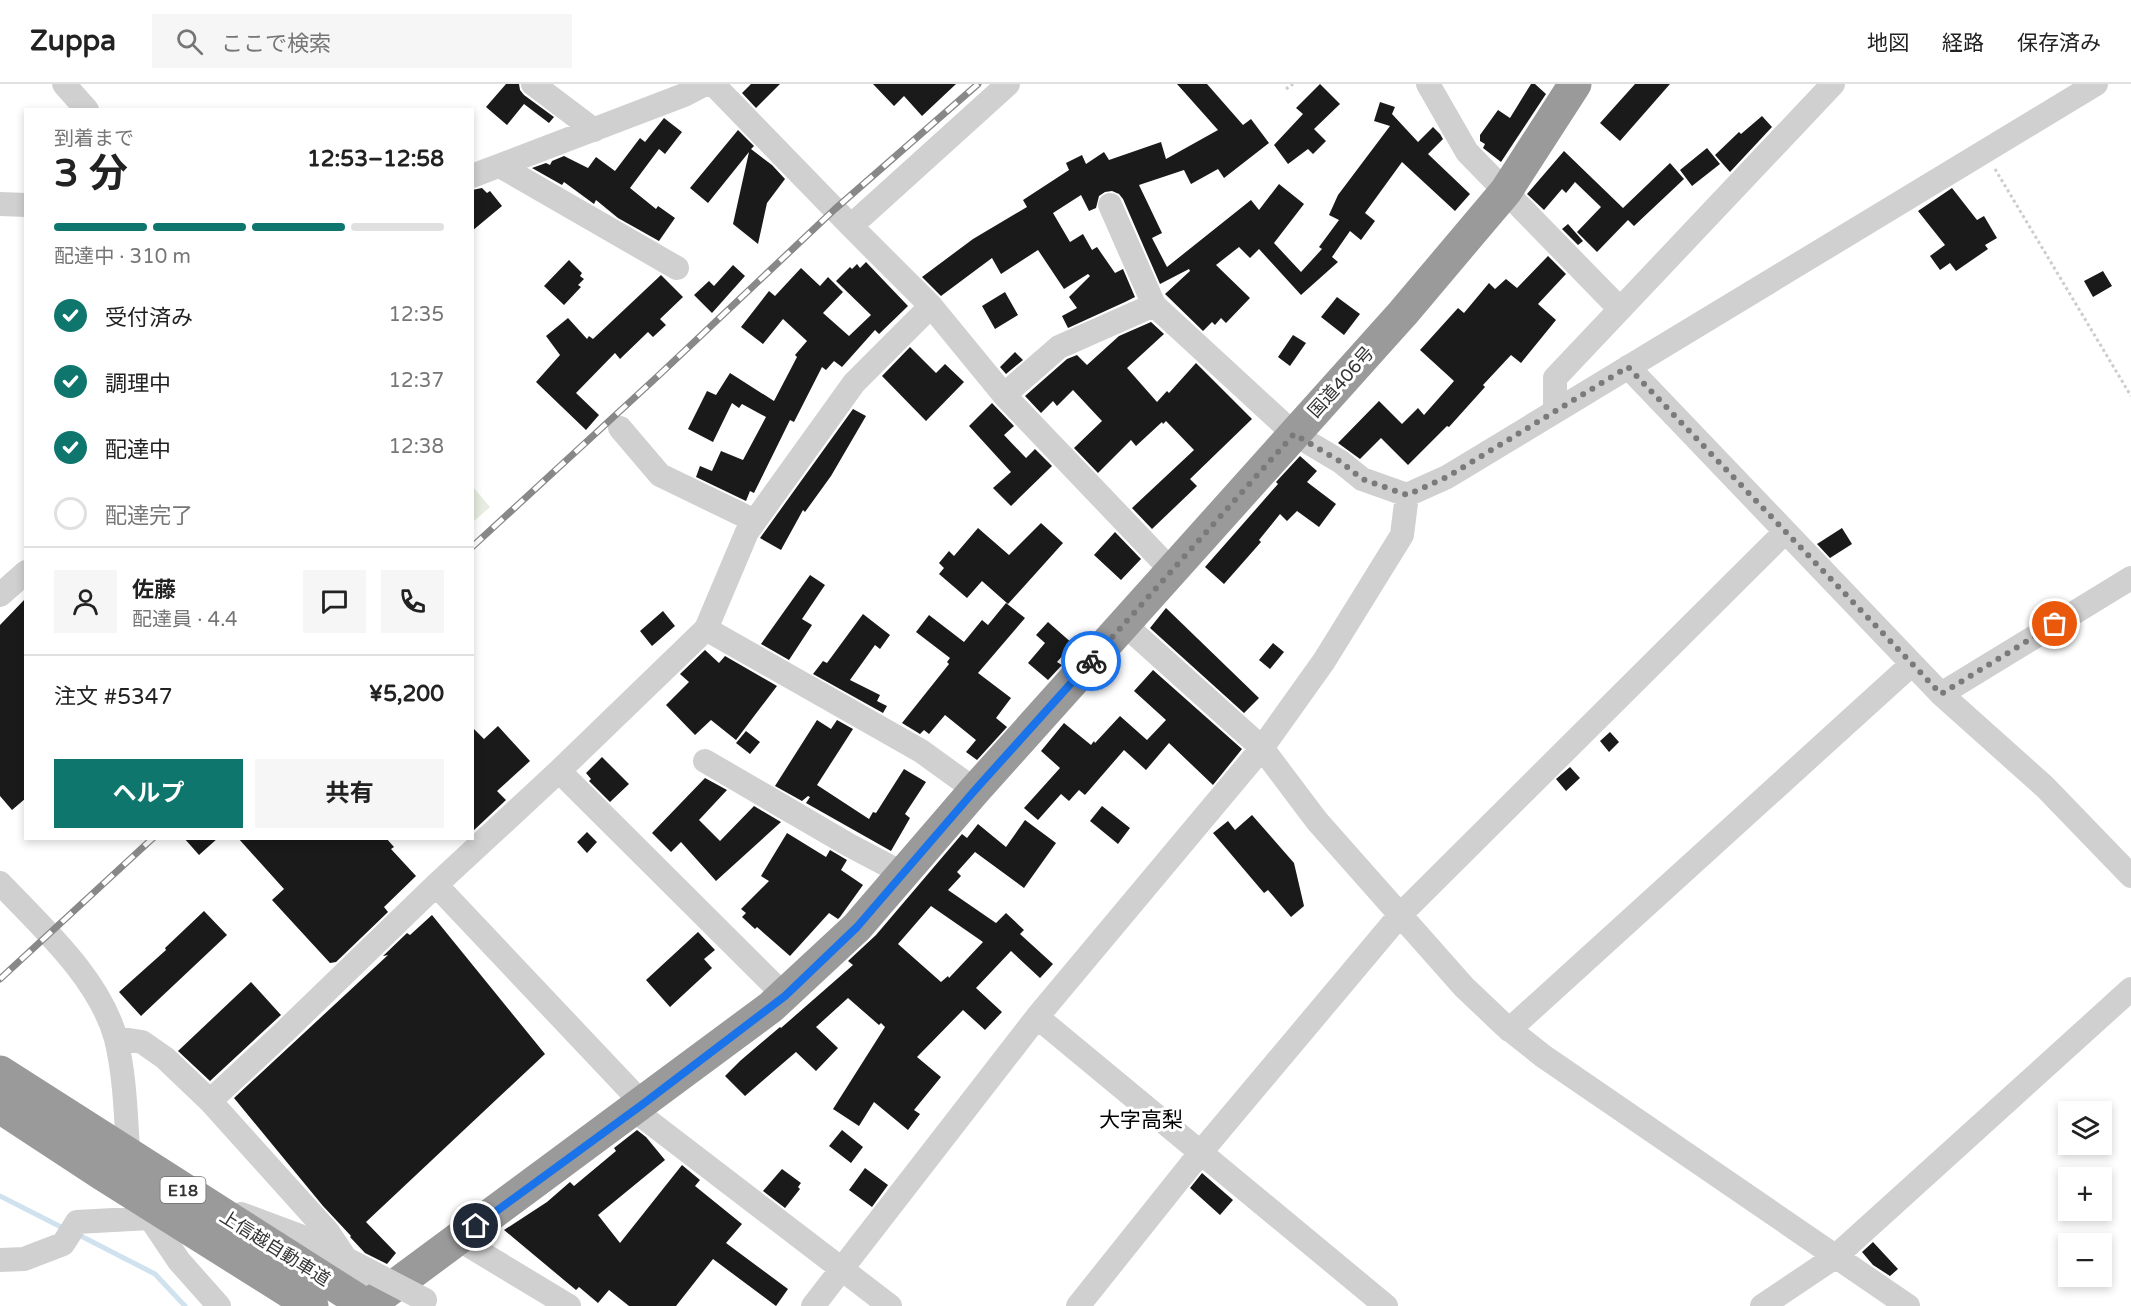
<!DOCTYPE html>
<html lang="ja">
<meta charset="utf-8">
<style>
body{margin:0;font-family:"Varela Round","Noto Sans JP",sans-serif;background:#f6f6f6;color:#222;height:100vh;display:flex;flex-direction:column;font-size:22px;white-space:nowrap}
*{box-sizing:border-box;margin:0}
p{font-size:20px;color:#767676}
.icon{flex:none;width:33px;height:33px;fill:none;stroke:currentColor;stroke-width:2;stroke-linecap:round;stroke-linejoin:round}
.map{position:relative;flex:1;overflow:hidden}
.details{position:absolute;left:24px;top:24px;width:450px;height:732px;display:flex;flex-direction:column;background:#fff;border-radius:0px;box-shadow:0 3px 9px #0003}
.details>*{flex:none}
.controls{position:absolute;left:2058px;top:1017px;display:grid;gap:12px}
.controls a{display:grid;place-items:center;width:54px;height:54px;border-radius:0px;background:#fff;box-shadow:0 3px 9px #0003;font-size:30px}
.pin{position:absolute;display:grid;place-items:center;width:51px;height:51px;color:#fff;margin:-26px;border:3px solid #fff;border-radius:50%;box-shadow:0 2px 6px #0007}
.courier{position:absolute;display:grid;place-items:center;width:60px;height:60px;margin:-30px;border:4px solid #1a73e8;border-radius:50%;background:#fff;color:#222;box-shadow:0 2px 8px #0007}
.overview em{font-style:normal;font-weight:700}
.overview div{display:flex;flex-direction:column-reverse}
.overview{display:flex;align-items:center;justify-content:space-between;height:102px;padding:0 30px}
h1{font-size:39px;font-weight:700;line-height:45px}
.bar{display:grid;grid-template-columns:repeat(4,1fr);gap:9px 6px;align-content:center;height:72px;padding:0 30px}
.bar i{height:8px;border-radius:4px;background:#e0e0e0}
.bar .active{background:#0f766e}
.bar p{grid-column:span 4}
.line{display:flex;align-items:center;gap:15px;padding:0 30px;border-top:2px solid #e0e0e0}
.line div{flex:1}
.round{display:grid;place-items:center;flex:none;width:63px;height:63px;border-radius:0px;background:#f6f6f6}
ol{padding:0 30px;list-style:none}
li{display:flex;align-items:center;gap:18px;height:66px}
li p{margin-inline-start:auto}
li .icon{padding:6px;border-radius:50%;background:#0f766e;color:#fff;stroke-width:4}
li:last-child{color:#767676}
li i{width:33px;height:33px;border:3px solid #e0e0e0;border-radius:50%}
.button{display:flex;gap:12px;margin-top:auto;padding:12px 30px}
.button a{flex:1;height:69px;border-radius:0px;background:#0f766e;color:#fff;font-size:24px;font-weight:700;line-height:69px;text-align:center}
.button a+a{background:#f6f6f6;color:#222}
header{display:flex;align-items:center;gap:36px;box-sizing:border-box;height:84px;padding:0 30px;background:#fff;border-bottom:2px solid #e0e0e0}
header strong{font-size:28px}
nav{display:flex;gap:33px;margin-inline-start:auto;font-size:21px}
.search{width:420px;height:54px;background:#f6f6f6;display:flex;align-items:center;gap:15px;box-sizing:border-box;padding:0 21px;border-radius:0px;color:#767676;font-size:22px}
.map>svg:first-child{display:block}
.green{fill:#e6ecdf}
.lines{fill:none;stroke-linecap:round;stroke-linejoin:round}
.stream{stroke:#cfe2ee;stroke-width:5}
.building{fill:#1a1a1a;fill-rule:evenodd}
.path{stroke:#cdcdcd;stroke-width:3;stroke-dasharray:3 3;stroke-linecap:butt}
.minor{stroke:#d0d0d0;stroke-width:24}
.highway{stroke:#9a9a9a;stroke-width:33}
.rail-casing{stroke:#888;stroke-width:7}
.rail{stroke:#fff;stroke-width:4.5;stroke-dasharray:14;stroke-linecap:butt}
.minor-bridge{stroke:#d0d0d0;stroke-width:24}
.highway-bridge{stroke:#9a9a9a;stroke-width:33}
.done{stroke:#7a7a7a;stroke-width:6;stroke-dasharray:0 10.8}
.route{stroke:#1a73e8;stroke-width:8}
.labels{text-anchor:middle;stroke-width:6;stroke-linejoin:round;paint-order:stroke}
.shield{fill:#fff;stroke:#707070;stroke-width:1.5}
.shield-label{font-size:16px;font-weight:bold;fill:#333}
.street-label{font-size:18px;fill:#333;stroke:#fff}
.quarter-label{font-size:21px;fill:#000;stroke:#fff}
</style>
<header>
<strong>Zuppa</strong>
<div class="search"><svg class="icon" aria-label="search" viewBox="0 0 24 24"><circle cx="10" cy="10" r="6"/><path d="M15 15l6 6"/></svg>ここで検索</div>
<nav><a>地図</a><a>経路</a><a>保存済み</a></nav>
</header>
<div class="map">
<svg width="2131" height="1222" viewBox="0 0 2131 1222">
<rect width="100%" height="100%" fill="#fff"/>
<!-- green -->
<path class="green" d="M473,403L490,423L473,438H472Z"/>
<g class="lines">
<!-- stream -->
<path class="stream" d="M0,1112L65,1145
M77,1150L155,1190L185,1222"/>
</g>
<!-- building -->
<path class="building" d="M506,0H519L520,6L524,11L554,33L549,39L524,20L507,41L486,23Z
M751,0H780L756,24L742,9Z
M873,0H956L922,32L904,12L894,22Z
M1177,0H1207L1243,41L1251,35L1269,59L1224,94L1218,85L1191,100L1184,86L1139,101L1162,149L1152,154L1167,183L1251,116L1259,126L1279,100L1304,120L1274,159L1301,188L1322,165L1319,163L1339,136L1329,131L1338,111L1390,42L1374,37L1380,18L1395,23L1392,30L1418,58L1433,43L1440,50L1443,55L1428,70L1470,110L1455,127L1402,78L1365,129L1375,137L1361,156L1350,147L1332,173L1338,178L1301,211L1259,165L1250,174L1239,163L1216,181L1250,214L1226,239L1221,234L1215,241L1212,238L1203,247L1165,210L1190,187L1189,185L1160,200L1123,115L1119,110L1112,107L1105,108L1099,112L1096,124L1089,127L1081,111L1053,129L1070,158L1083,150L1092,166L1097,163L1115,189L1123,185L1135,213L1125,218L1068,244L1062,232L1077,224L1069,213L1090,192L1088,190L1064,205L1038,166L1001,190L992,174L941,212L922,193L973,155L1027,123L1023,116L1069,86L1066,79L1082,71L1086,80L1104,68L1109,76L1161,58L1166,75L1218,46Z
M1320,0L1340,20L1314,45L1326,57L1313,70L1308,65L1288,80L1274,61L1303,30L1296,24Z
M1531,0H1535L1546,10L1501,78L1483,64L1485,60L1480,57V51L1498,26L1510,34Z
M1635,0H1670L1620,57L1600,39Z
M1762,32L1772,43L1730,88L1715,71L1739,48L1741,50Z
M664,34L682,48L665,70L659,65L630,104L656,125L658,122L675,134L659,157L618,134L596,116L594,120L564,98L562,101L532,84L546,79L550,81L552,77L564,72L588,84L596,73L615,87L640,54L645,58Z
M738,46L754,62L751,65L772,81L785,95L767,119L758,160L733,140L749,68L708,119L690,104Z
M1707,64L1720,80L1692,102L1680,86Z
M1564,67L1623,124L1670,79L1684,95L1634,142L1628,136L1597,168L1577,148L1601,123L1575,98L1566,109L1562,105L1544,126L1527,110Z
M482,104L487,109L490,107L502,122L472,147V106Z
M1952,104L1977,136L1984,132L1997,154L1985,161L1988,165L1956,187L1950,179L1940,186L1930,172L1945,161L1918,127Z
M1568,140L1583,157L1578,161L1562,145Z
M1548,172L1566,190L1538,220L1556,236L1521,279L1511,271L1483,301L1485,303L1449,343L1447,342L1408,381L1381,354L1360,375L1338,359L1379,317L1402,340L1418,324L1424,331L1454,297L1420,266L1458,224L1464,229L1489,199L1495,205L1506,195L1517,204Z
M569,176L582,189L580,192L584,195L578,201L581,203L564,221L544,202Z
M866,178L908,222L879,250L875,246L842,283L834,277L826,286L822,283L794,338L790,336L754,409L750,407L746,417L696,393L700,382L712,387L721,367L743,376L766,333L742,320L739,324L732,319L713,358L688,345L707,307L716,311L730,289L774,317L797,273L795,271L807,257L783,235L763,260L741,243L769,207L775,212L801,184L820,202L828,193L843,208L823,229L849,252L871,231L836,197L850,183L852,185L857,180L860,184Z
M733,181L745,192L712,229L694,211L709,197L714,202Z
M2103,187L2112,202L2093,213L2084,197Z
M661,191L683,213L660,235L666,241L653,253L648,248L620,275L615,269L576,309L599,331L586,346L536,298L560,271L546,252L568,234L587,255L589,252L593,255Z
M1005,208L1018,231L995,245L982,222Z
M1337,213L1360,230L1344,251L1321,233Z
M1151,238L1164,250L1127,284L1157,318L1167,307L1169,309L1196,279L1252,335L1190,395L1197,402L1152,445L1132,424L1194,366L1166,337L1163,340L1162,338L1136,362L1131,356L1098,389L1074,364L1102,337L1073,306L1057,322L1053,317L1041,329L1025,312L1067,275L1077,271L1087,281L1119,252Z
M1293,251L1306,259L1290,282L1278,273Z
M910,263L936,289L945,280L964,298L926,337L882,292Z
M1015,268L1023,276L1006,290L1000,283Z
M992,319L1014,342L1004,351L1026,374L1035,365L1052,382L1011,422L993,404L1011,388L969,342Z
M853,325L866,332L831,392L805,428L803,426L781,466L760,454Z
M1300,372L1317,387L1307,398L1336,420L1319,443L1297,427L1287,437L1280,430L1259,456L1261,458L1224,500L1205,483L1278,400L1276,398Z
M1041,439L1063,459L1008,520L982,497L967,514L939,490L944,484L939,479L949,467L954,472L978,444L1009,471Z
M1842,444L1852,460L1830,474L1817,460Z
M1115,448L1141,475L1121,496L1094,471Z
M810,491L825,501L802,535L812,541L789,576L761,560Z
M26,514V714L12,726L0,712V541Z
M1006,519L1025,534L978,589L1011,614L996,634L1007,643L977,676L966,668L976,656L945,631L929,650L924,646L920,650L902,639L949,580L947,578L950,574L916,548L929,531L964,558L982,536L988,541Z
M1166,524L1259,614L1244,629L1150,544Z
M663,527L675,542L652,562L640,547Z
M863,530L890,551L880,565L875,561L850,596L880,611L877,617L887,622L883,629L813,590L823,577L827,579Z
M1048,538L1073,560L1057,578L1062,581L1048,596L1028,579L1045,559L1036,551Z
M1273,559L1284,568L1270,585L1259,576Z
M705,566L719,579L725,572L777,602L736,656L711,636L695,651L666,621L689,598L680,590Z
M1153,586L1242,665L1213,701L1169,659L1146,686L1124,666L1085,711L1079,706L1069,717L1061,710L1038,736L1024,724L1060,684L1041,667L1064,639L1091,661L1094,657L1095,659L1120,632L1147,656L1166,636L1134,607Z
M817,636L831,645L837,636L853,645L817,701L869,735L873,728L876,729L904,685L926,698L905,730L910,734L891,767L806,719L810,713L808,712L802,717L775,702Z
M498,642L530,677L497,707L506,716L472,748V643L484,655Z
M746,647L760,658L750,670L736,659Z
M1610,648L1619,658L1609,668L1600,657Z
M602,673L629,700L610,718L589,697L591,695L586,689Z
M1570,683L1580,694L1566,707L1556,695Z
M705,694L727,706L699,736L720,757L754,722L781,738L716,797L681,758L671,768L652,749Z
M1102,722L1130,744L1118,760L1090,737Z
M1252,731L1294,779L1304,822L1291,833L1268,806L1264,809L1213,749L1228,737L1235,746Z
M1025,736L1056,759L1024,804L975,768L957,788L961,792L948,806L996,839L1006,829L1024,846L1020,850L1053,880L1040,894L1011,867L976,904L1002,928L985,946L963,926L917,973L941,993L914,1026L920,1030L908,1046L874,1018L859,1042L833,1025L885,943L881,939L879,941L848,914L816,943L838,964L816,987L796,968L745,1012L725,992L740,977L780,943L781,944L853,881L848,877L876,851L962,750L967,754L978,740L1006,763ZM931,822L983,858L949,894L948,892L941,898L898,860Z
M587,748L597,758L587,769L577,758Z
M787,749L826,773L830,766L847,776L841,786L863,801L840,833L838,835L829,829L790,872L757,843L755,845L742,833L746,829L741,825L769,797L761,792Z
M184,754H218L199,771Z
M238,754H386L394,763L391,765L416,792L384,823L388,828L336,878L330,879L272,816L284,805Z
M204,827L227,851L141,932L119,908L166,866L165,864Z
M432,831L545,970L366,1138L396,1169L387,1180L365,1169L350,1153L351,1152L323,1122L234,1014L388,871L383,872L407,849L410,851Z
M698,848L715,866L704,875L712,884L670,923L646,896Z
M251,898L281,931L210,997L178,967Z
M637,1046L646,1053L665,1076L598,1131L620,1159L682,1081L700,1096L695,1102L742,1140L726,1159L788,1205L776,1222L713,1175L676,1222H629L609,1206L598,1219L579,1203L576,1206L504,1146L547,1118L570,1098L574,1102L616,1067L614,1064Z
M842,1046L863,1063L851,1079L829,1062Z
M865,1084L888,1101L872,1123L849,1106Z
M782,1085L801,1099L798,1103L800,1105L785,1124L763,1107Z
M1202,1089L1233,1116L1220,1131L1190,1104Z
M1873,1158L1898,1185L1890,1192L1873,1181L1862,1168Z"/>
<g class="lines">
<!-- path -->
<path class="path" d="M1286,5L1293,0
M1995,85L2131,312"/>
<!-- minor -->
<path class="minor" d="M64,0L87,26
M533,0L594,46
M713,0L851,142L931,222L1004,311L1172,487
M1428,0L1467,68L1620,225
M500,82L677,184
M472,92L684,11L705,0
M0,120L26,121
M1110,121L1154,221
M851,142L1008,0
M1628,283L1941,610L2045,703L2131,792
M1004,311L1059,263L1154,221L1294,350L1341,378L1362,395L1407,411L1447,393L2096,0
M1555,327V294L1833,0
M620,344L660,391L755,437
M0,511L26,488
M1124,540L1262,664L1317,737L1464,903L1504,941L1543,972L1908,1222
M706,545L921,667L975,706
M1941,610L2131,494
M705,677L849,761L904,790
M559,687L785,912
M0,799C42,843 100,895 116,955C126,996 126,1041 129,1082
M436,801L643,1020
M1037,933L1386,1222
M1509,946L1912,580
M116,954L142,958L165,974L210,1017L328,1148L374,1217
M210,1017L282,950L436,801L559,687L706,545L747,448L854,299L931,222
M634,1026L890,1222
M140,1116L142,1122L179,1177L219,1222
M458,1155L569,1222
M0,1176L24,1175L63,1160L77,1138L150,1134
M813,1222L1037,933L1262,664L1324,577L1402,451L1407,411
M1078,1222L1201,1068L1400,831L1785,448
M1762,1222L1835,1173L2131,905"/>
<!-- highway -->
<path class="highway" d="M363,1222L374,1217L771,923L857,843L975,706L1403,229L1506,107L1575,0"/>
<defs>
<path id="rail" d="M472,463L658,292L835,125L978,0
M0,895L153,754"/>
</defs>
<!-- rail casing -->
<use href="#rail" class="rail-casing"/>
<!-- rail -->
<use href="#rail" class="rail"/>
<!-- minor-bridge -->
<path class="minor-bridge" d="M241,1130L308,1155L425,1216"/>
<!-- highway-bridge -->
<path class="highway-bridge" d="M0,988L367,1222
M0,1023L102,1090L312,1222"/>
</g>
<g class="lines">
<!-- done -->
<path class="done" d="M1091,577L1294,350L1341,378L1362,395L1407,411L1447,393L1628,283L1941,610L2055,540"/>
<!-- route -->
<path class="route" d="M476,1142L643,1020L785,912L857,843L975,706L1091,577"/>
</g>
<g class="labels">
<!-- shield labels -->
<rect class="shield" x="160.5" y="1093" width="45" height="26" rx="4.5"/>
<g class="shield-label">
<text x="183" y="1112">E18</text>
</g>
<!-- street labels -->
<g class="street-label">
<text transform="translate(1341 298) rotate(-48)" y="6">国道406号</text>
<text transform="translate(275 1164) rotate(32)" y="6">上信越自動車道</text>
</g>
<!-- quarter labels -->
<g class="quarter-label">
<text x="1141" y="1043">大字高梨</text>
</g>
</g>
</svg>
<div class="controls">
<a><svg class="icon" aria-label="layers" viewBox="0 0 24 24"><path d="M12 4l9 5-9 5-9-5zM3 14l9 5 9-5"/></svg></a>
<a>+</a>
<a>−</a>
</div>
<div class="pin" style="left:2055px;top:540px;background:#ea580c"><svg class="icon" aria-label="bag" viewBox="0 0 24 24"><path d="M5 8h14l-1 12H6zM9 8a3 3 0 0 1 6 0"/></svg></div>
<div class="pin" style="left:476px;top:1142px;background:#1f2937"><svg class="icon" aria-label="home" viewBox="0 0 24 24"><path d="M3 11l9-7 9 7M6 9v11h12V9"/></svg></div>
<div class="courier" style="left:1091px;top:577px"><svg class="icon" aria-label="bike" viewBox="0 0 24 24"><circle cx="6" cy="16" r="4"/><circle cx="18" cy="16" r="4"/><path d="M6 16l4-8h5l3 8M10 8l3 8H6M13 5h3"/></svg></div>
<section class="details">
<div class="overview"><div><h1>3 分</h1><p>到着まで</p></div><em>12:53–12:58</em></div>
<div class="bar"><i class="active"></i><i class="active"></i><i class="active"></i><i></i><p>配達中 · 310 m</p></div>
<ol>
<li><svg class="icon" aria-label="check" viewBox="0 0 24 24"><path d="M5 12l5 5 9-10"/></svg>受付済み<p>12:35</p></li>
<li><svg class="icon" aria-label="check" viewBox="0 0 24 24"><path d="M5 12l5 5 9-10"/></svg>調理中<p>12:37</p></li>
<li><svg class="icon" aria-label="check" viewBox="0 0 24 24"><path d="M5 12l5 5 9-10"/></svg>配達中<p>12:38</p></li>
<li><i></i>配達完了</li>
</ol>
<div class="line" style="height:108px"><a class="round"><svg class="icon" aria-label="person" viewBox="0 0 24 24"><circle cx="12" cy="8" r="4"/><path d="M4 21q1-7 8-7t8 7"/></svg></a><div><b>佐藤</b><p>配達員 · 4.4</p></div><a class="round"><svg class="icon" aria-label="chat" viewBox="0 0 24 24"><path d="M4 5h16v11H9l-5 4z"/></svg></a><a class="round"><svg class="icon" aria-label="phone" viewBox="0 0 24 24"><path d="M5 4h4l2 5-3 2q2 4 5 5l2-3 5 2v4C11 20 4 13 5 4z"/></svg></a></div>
<div class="line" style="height:78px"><div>注文 #5347</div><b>¥5,200</b></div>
<div class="button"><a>ヘルプ</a><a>共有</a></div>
</section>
</div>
